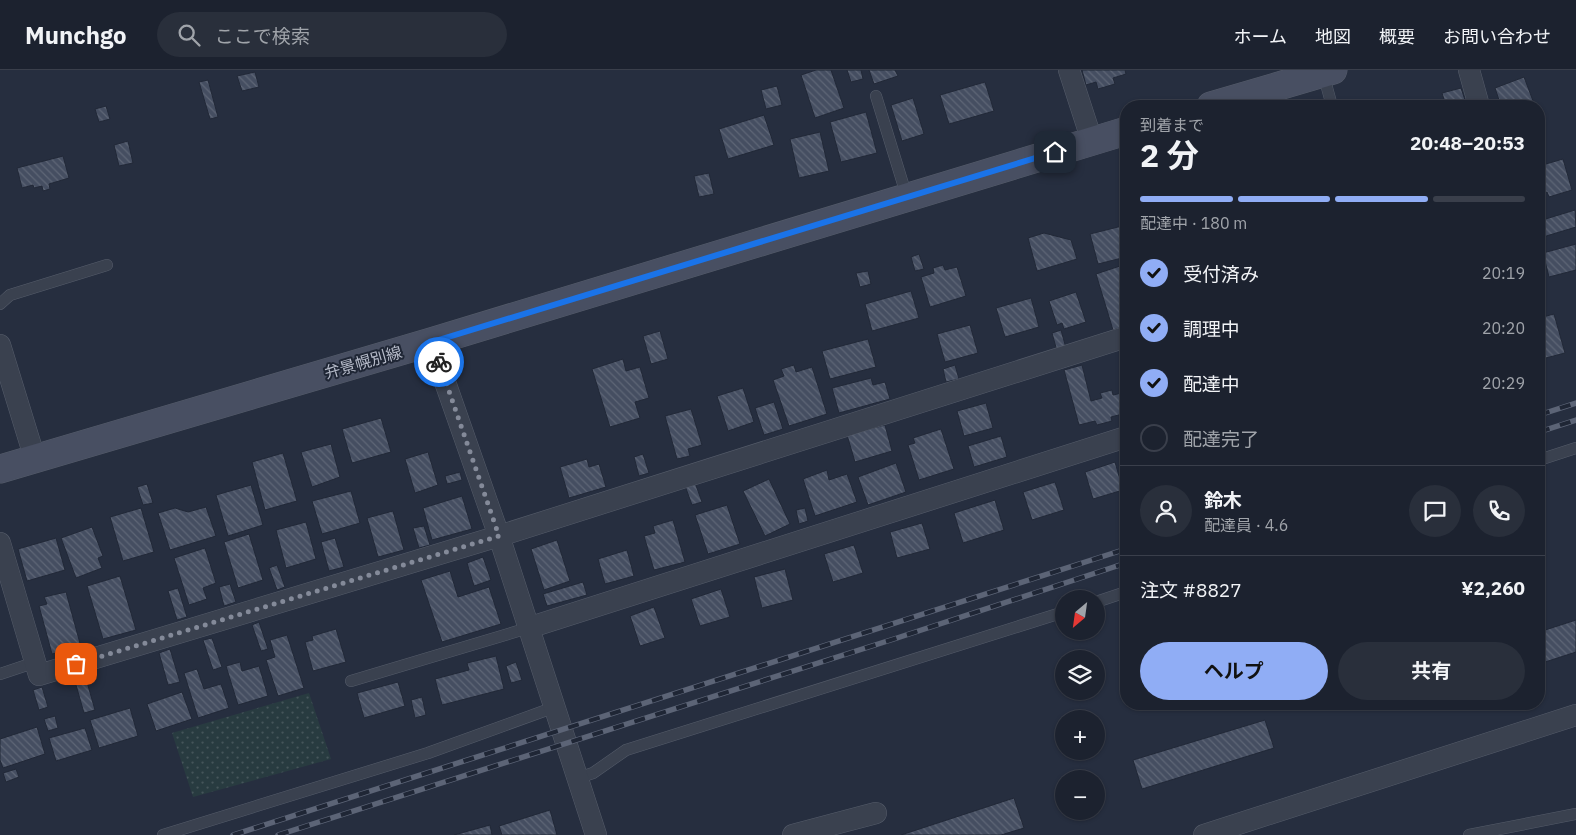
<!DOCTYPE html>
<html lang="ja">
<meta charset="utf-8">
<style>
body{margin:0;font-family:"IBM Plex Sans","Noto Sans JP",sans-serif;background:#292f3b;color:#f1f3f6;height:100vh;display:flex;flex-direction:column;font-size:19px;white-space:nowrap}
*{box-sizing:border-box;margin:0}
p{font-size:16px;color:#a0a4aa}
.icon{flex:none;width:28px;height:28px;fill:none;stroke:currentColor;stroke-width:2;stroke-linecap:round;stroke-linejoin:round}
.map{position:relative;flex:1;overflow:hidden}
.drawer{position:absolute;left:1120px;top:30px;width:425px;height:610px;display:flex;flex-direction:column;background:#1c222f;border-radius:20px;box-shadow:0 1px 4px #0004,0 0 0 1px #3a3f4b}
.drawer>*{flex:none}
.needle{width:32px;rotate:209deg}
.tools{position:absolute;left:1055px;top:520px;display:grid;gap:10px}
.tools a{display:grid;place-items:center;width:50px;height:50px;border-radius:50%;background:#1c222f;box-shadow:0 1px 4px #0004,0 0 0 1px #3a3f4b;font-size:25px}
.pin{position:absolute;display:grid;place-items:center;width:42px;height:42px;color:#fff;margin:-21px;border-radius:10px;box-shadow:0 2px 8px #0006}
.courier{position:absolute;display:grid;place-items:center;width:50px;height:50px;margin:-25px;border:4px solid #1a73e8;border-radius:50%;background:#fff;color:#222;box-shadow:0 1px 6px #0007}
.overview em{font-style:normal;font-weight:700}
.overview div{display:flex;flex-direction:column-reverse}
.overview{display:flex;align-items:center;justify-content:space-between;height:85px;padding:0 20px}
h1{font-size:32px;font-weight:700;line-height:38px}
.bar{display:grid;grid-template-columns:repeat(4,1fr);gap:8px 5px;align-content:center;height:60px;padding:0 20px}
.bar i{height:6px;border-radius:4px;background:#3a3f4b}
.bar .selected{background:#90adf5}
.bar p{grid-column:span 4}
.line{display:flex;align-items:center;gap:12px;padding:0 20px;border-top:1px solid #3a3f4b}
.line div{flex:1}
.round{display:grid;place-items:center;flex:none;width:52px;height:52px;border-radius:26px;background:#292f3b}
ol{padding:0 20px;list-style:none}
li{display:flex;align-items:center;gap:15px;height:55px}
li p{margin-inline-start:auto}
li .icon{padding:5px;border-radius:50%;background:#90adf5;color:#111;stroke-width:4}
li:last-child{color:#a0a4aa}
li i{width:28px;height:28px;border:2px solid #3a3f4b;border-radius:50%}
.cta{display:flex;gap:10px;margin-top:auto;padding:10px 20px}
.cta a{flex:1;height:58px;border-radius:30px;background:#90adf5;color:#111;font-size:20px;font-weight:700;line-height:58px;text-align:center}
.cta a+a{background:#292f3b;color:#f1f3f6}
header{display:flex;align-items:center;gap:30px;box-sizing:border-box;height:70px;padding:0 25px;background:#1c222f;border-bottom:1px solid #3a3f4b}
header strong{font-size:24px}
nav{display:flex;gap:28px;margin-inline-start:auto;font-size:18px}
.search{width:350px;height:45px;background:#292f3b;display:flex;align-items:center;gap:12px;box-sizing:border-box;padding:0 18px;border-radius:28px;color:#a0a4aa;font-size:19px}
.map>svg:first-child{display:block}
.park{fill:url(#park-dots)}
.building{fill:url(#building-back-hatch);stroke:#212837}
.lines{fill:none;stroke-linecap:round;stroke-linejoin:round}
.lane-casing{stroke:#555c6a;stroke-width:12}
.street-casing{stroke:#555c6a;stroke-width:22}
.secondary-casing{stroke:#555c6a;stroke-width:29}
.lane{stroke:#3a414f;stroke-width:11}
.street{stroke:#3a414f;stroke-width:21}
.secondary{stroke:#484f62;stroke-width:28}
.rail-casing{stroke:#5c6476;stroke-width:5.5}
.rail{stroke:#1f2635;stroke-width:4;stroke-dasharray:11;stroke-linecap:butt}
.done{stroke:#848a99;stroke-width:5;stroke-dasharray:0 9}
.route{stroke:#1a73e8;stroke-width:6}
.labels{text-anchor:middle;stroke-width:4;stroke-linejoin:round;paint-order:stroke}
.street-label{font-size:16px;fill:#b7bcca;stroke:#1f2635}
</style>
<header>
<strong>Munchgo</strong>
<div class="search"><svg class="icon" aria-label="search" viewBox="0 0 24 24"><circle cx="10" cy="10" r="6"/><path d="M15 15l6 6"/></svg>ここで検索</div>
<nav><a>ホーム</a><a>地図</a><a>概要</a><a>お問い合わせ</a></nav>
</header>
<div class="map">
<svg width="1576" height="765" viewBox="0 0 1576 765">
<defs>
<pattern id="park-dots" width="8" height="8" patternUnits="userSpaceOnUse" patternTransform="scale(1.25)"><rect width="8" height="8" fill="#283b40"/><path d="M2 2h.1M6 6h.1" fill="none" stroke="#45555a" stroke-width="1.8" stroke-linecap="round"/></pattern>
<pattern id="building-back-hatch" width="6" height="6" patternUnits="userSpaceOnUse" patternTransform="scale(1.25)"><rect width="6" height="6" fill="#454e61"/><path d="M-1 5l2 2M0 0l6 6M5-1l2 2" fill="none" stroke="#5e6676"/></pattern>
</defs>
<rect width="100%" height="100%" fill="#262e3f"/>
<!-- park -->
<path class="park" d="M309,623L331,689L193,727L172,663Z"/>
<!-- building -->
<path class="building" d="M816,0H831L844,38L815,48L801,5Z
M847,0H861L863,9L851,12Z
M869,0H895L898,6L874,14Z
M1082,0H1125L1126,4L1113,8L1115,14L1098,19L1096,12L1086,15Z
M255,2L259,17L242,21L237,6Z
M1524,7L1535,36H1501L1495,18Z
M208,10L218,47L210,49L199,12Z
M985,12L994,41L949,54L940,25Z
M777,16L782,35L766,39L761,20Z
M1461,18L1467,36H1446L1442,23Z
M913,28L924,64L902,71L891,35Z
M106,36L110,49L99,52L95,39Z
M866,42L877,83L841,92L830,52Z
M764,45L774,75L728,89L719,59Z
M820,62L829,101L799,108L790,69Z
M128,71L133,93L119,96L114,75Z
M63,86L69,108L49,114L50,119L43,121L42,116L34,118L33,115L22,118L17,98Z
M1563,89L1572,120L1549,127L1547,122L1539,125V96Z
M709,103L714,124L699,127L694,106Z
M1575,140L1576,157L1543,167L1539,151Z
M1126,155V187L1098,194L1090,164Z
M1044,163L1071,170L1077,189L1037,201L1028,168Z
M1576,174V200L1549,207L1543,183Z
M919,184L924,199L915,201L911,187Z
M1126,194V256L1113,260L1096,204Z
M943,195L945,200L957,197L966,226L930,237L921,207L934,203L933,198Z
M868,201L871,214L860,217L856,203Z
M911,221L919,248L872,261L865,234Z
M1076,222L1086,252L1064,259L1062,253L1057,255L1049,231Z
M1031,228L1039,257L1005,267L996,238Z
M1554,244L1565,283L1542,289L1539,280V248Z
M970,255L978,283L945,292L937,264Z
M1061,260L1066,278L1057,281L1052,263Z
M660,261L668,289L651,294L643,266Z
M868,269L876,297L830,309L822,281Z
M623,289L626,301L640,297L649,328L635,332L640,348L610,357L592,299Z
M794,295L796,302L812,297L827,344L789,356L773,310L784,306L781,299Z
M955,295L959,309L946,312L943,299Z
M1082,295L1091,331L1102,328L1100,323L1112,320L1113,325L1122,323L1126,343L1111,347L1112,351L1097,355L1095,351L1079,355L1064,300Z
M871,308L873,315L885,312L890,329L839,343L832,318Z
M743,318L754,352L728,361L717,326Z
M774,332L783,359L764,365L755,338Z
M986,333L993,358L964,366L957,341Z
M691,339L702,375L688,379L690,386L677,389L665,346Z
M381,348L391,382L352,393L342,359Z
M885,355L892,381L855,392L847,365Z
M941,359L954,399L919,410L908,375L915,373L913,368Z
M1001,366L1007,387L974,397L968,376Z
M331,374L340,407L312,417L301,382Z
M428,382L438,415L415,423L405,389Z
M283,383L297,431L265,440L252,392Z
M643,384L649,403L639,406L634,387Z
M587,389L589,397L599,394L606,417L569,428L560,397Z
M1115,392L1123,420L1093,429L1085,402Z
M896,393L906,422L868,435L858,407Z
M827,400L829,410L847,404L857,432L815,446L803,409Z
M460,402L462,410L447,414L445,406Z
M769,409L790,454L765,466L743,421Z
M694,410L702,432L692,435L684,413Z
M1055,412L1064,440L1032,450L1023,422Z
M147,414L153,433L143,435L137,417Z
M251,415L263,455L228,466L216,425Z
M351,421L360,453L322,464L312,431Z
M462,426L472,459L432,470L423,438Z
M995,430L1004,460L963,473L954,443Z
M727,435L740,474L708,484L695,445Z
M206,437L216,466L170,480L158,443L175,438L188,442Z
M141,438L154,482L123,491L110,447Z
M805,438L808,451L799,454L796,440Z
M393,441L404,480L378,487L367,448Z
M673,450L685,492L654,500L644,466L655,463L653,456Z
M306,452L316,489L286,498L276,460Z
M922,453L930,479L897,488L890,462Z
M424,456L430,475L419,478L413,458Z
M92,457L103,486L98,488L102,498L76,508L61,468Z
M249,464L263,510L238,518L224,472Z
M56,468L65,500L27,511L18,479Z
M335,468L344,497L329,501L321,472Z
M557,470L570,511L544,520L531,479Z
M854,475L863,503L833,512L824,484Z
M205,478L216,513L203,518L207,529L189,535L174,488Z
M627,480L634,506L605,514L598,489Z
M483,487L491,510L474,516L467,493Z
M277,495L285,517L277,520L269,498Z
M785,499L793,530L762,538L754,507Z
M450,501L458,527L489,517L501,554L442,572L421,510Z
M120,506L136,560L103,569L87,516Z
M583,512L587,525L547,536L543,524Z
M230,514L236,532L224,536L219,517Z
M178,518L187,547L177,550L168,521Z
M721,519L730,547L700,556L691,529Z
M66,522L81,577L52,584L39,536L47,534L44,527Z
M654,537L665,568L640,576L630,546Z
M1576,550V582L1539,594V562Z
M259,552L268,579L261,581L252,555Z
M336,559L346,592L313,601L305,572L313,570L312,566Z
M287,565L304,618L278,626L266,590L275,587L270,570Z
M212,568L222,597L213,600L203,570Z
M170,579L180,612L168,615L159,583Z
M496,586L504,619L442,635L435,609L469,600L467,593Z
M240,592L242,601L259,596L268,626L238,635L226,596Z
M516,592L522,610L511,613L506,596Z
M197,599L204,619L221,614L229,638L198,648L184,603Z
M85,605L95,640L84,643L74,608Z
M398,612L405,636L364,648L357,623Z
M42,617L48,637L39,640L33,620Z
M182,622L192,649L156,661L147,634Z
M422,627L426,645L415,648L411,630Z
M130,638L138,666L99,678L90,650Z
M55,646L58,658L48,661L44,649Z
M1265,650L1274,678L1142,719L1133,690Z
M37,657L45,684L3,698L0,690V669Z
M85,658L92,680L56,691L49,668Z
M16,699L19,707L6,712L3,703Z
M1014,728L1024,758L1001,765H901Z
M550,740L557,765H502L499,756Z
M490,755L492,765H454Z"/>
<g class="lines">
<defs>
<path id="lane" d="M1323,3L1332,36
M876,26L907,127
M0,234L10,225L107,195
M1539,390L1576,378
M1096,532L1126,522
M0,604L36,592
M351,611L528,558
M578,708L593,703L626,680L1064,542
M163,765L428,683L555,637
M1469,765L1576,744"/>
<path id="street" d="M1069,0L1092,71
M1469,0L1479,36
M431,272L499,466L596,765
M0,275L35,389
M0,473L39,605L499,466L1126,267
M528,558L1126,367
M793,765L876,743
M1204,765L1576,645"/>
<path id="secondary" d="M1211,36L1333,0
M0,399L431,272L1126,61"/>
</defs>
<!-- lane casing -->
<use href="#lane" class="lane-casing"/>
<!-- street casing -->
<use href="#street" class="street-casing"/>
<!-- secondary casing -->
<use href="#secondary" class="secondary-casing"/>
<!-- lane -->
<use href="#lane" class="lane"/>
<!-- street -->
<use href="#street" class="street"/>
<!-- secondary -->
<use href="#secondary" class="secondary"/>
<defs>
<path id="rail" d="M1539,345L1576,333
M1539,362L1576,350
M233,765L1126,479
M278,765L897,568L1126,493"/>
</defs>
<!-- rail casing -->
<use href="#rail" class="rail-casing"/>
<!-- rail -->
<use href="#rail" class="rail"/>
</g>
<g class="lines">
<!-- done -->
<path class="done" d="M76,594L499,466L439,292"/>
<!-- route -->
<path class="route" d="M439,292L432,272L1055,82"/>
</g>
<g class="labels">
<!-- street labels -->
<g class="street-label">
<text transform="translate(363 292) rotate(-16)" y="6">弁景幌別線</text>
</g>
</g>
</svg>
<div class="tools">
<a><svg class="needle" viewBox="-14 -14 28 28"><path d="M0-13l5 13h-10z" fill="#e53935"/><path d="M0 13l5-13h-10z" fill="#a0a4aa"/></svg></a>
<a><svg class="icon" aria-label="layers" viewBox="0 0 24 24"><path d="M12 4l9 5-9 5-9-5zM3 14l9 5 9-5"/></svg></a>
<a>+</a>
<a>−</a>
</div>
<div class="pin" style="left:76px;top:594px;background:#ea580c"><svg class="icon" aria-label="bag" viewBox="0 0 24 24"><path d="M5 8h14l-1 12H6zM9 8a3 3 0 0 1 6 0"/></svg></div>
<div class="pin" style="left:1055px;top:82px;background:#1f2937"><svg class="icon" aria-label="home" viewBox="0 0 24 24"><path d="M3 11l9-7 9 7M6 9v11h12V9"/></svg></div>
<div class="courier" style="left:439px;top:292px"><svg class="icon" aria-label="bike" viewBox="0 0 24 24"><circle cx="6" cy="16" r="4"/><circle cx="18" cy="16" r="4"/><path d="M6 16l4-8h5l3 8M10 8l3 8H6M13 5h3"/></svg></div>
<section class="drawer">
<div class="overview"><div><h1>2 分</h1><p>到着まで</p></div><em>20:48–20:53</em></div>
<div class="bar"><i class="selected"></i><i class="selected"></i><i class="selected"></i><i></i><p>配達中 · 180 m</p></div>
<ol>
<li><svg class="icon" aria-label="check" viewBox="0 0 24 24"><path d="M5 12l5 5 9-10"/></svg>受付済み<p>20:19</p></li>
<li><svg class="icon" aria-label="check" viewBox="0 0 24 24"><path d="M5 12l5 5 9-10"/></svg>調理中<p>20:20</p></li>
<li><svg class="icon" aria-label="check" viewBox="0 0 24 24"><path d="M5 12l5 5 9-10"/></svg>配達中<p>20:29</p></li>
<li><i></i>配達完了</li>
</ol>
<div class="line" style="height:90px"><a class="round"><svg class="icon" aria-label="person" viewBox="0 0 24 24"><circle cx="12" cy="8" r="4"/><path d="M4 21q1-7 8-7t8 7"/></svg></a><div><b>鈴木</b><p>配達員 · 4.6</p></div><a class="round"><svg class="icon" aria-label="chat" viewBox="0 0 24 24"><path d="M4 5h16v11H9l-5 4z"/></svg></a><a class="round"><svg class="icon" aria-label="phone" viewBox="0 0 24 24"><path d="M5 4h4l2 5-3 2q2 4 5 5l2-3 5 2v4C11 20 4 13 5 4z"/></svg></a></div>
<div class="line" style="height:65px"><div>注文 #8827</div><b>¥2,260</b></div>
<div class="cta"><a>ヘルプ</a><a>共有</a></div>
</section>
</div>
